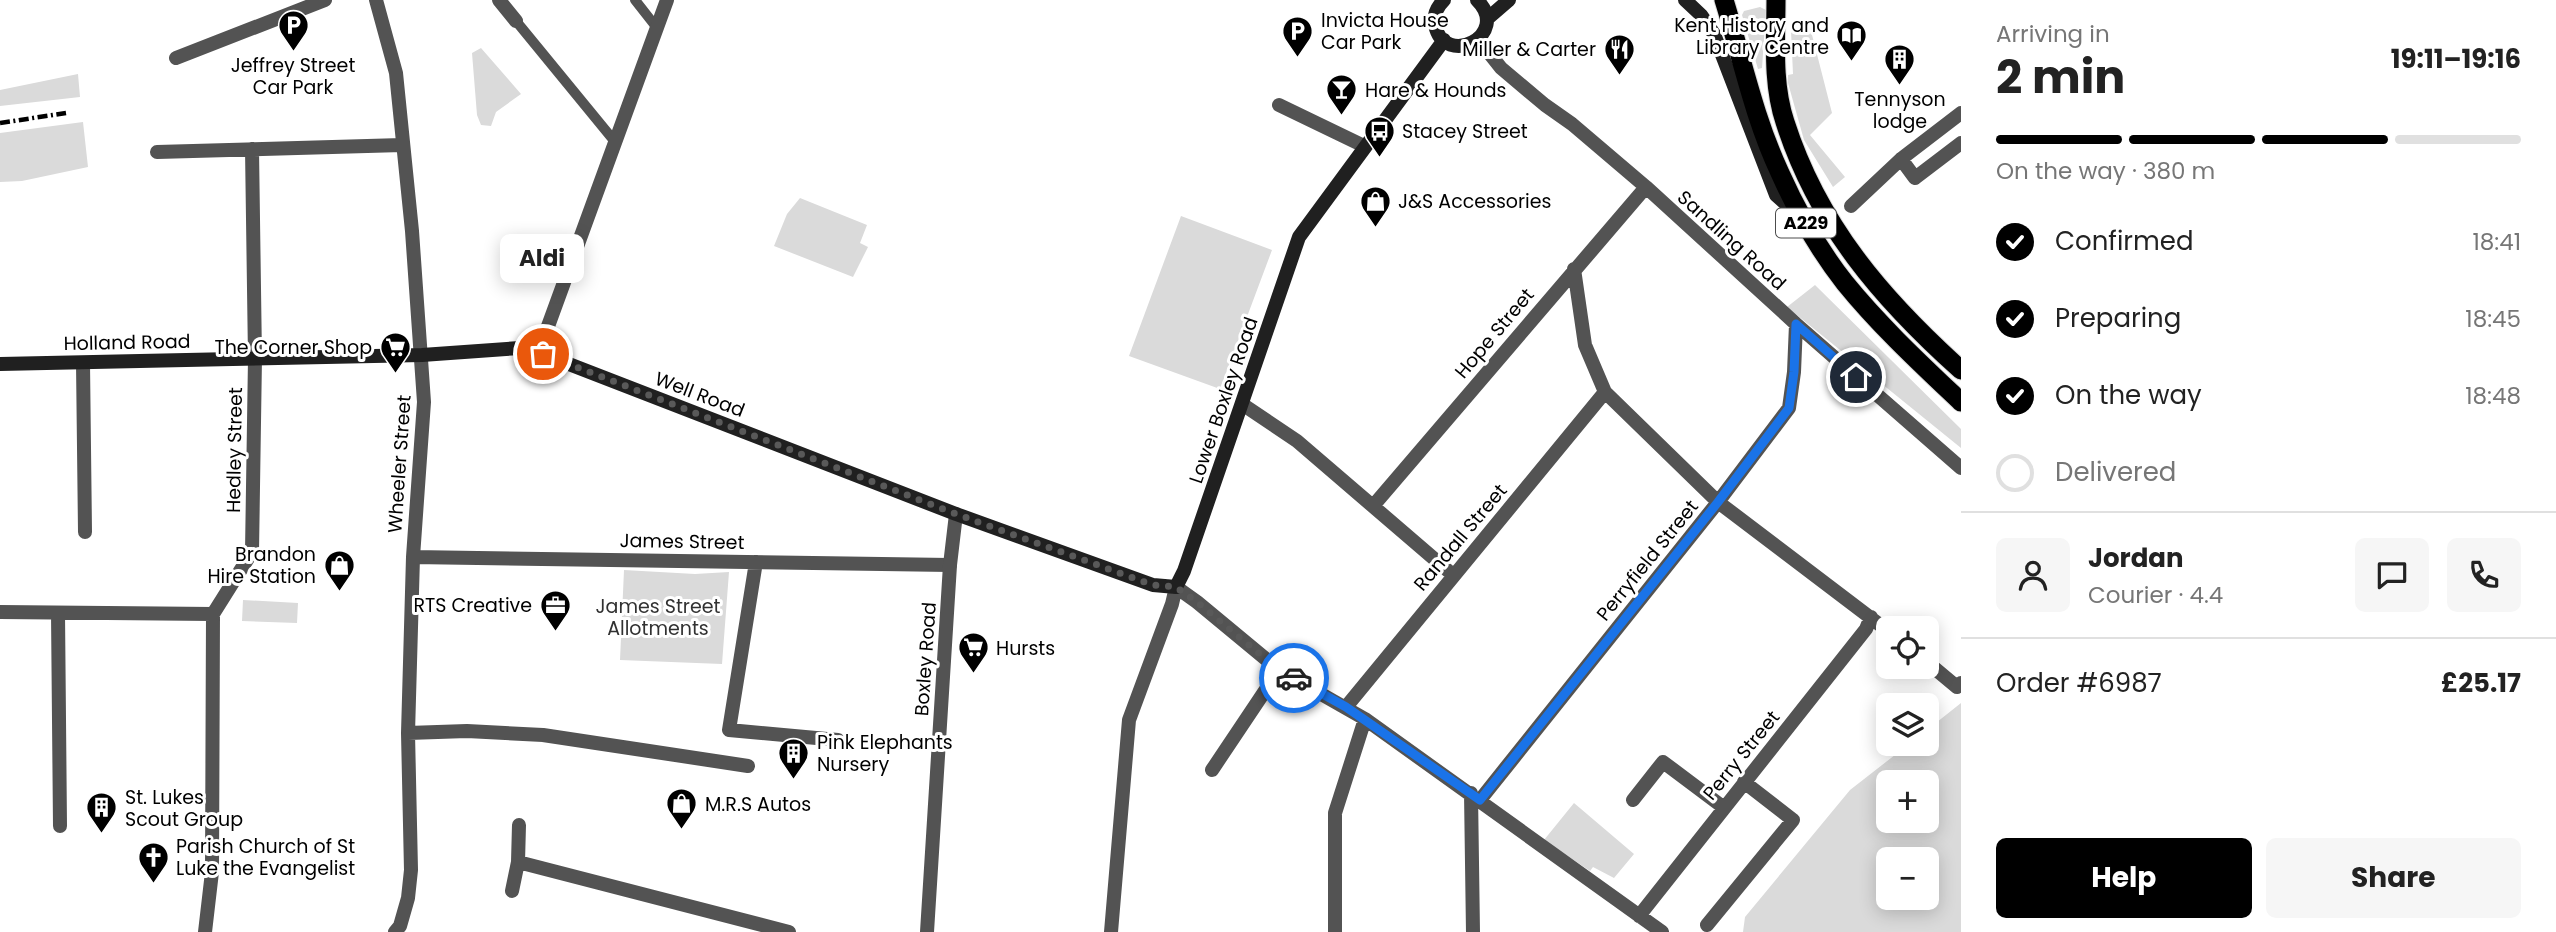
<!DOCTYPE html>
<meta charset="utf-8">
<style>
body{margin:0;font-family:Poppins,sans-serif;background:#f6f6f6;color:#222;height:100vh;display:flex;flex-direction:column;font-size:26px;white-space:nowrap}
*{box-sizing:border-box;margin:0}
p{font-size:23px;color:#767676}
.icon{flex:none;width:38px;height:38px;fill:none;stroke:currentColor;stroke-width:2;stroke-linecap:round;stroke-linejoin:round}
.map{position:relative;flex:1;overflow:hidden}
.side{display:flex;flex-direction:column;background:#fff;width:595px}
.side>*{flex:none}
.fabs{position:absolute;left:1876px;top:616px;display:grid;gap:14px}
.fabs a{display:grid;place-items:center;width:63px;height:63px;border-radius:10px;background:#fff;box-shadow:0 4px 18px #0003;font-size:35px}
.pin{position:absolute;display:grid;place-items:center;width:60px;height:60px;color:#fff;margin:-30px;border:4px solid #fff;border-radius:50%;box-shadow:0 2px 7px #0007}
.courier{position:absolute;display:grid;place-items:center;width:70px;height:70px;margin:-35px;border:5px solid #1a73e8;border-radius:50%;background:#fff;color:#222;box-shadow:0 2px 9px #0007}
.bubble{position:absolute;height:49px;border-radius:10px;background:#fff;box-shadow:0 4px 18px #0003;font-size:23px;font-weight:700;line-height:49px;text-align:center}
.head em{font-style:normal;font-weight:700}
.head div{display:flex;flex-direction:column-reverse}
.head{display:flex;align-items:center;justify-content:space-between;height:119px;padding:0 35px}
h1{font-size:46px;font-weight:700;line-height:52px}
.bar{display:grid;grid-template-columns:repeat(4,1fr);gap:10px 7px;align-content:center;height:84px;padding:0 35px}
.bar i{height:9px;border-radius:5px;background:#e0e0e0}
.bar .selected{background:#000}
.bar p{grid-column:span 4}
.line{display:flex;align-items:center;gap:18px;padding:0 35px;border-top:2px solid #e0e0e0}
.line div{flex:1}
.round{display:grid;place-items:center;flex:none;width:74px;height:74px;border-radius:10px;background:#f6f6f6}
ol{padding:0 35px;list-style:none}
li{display:flex;align-items:center;gap:21px;height:77px}
li p{margin-inline-start:auto}
li .icon{padding:7px;border-radius:50%;background:#000;color:#fff;stroke-width:4}
li:last-child{color:#767676}
li i{width:38px;height:38px;border:4px solid #e0e0e0;border-radius:50%}
.cta{display:flex;gap:14px;margin-top:auto;padding:14px 35px}
.cta a{flex:1;height:80px;border-radius:10px;background:#000;color:#fff;font-size:28px;font-weight:700;line-height:80px;text-align:center}
.cta a+a{background:#f6f6f6;color:#222}
main{display:flex;flex:1;min-height:0}
.map>svg:first-child{display:block}
.green{fill:#dadada;fill-rule:evenodd}
.lines{fill:none;stroke-linecap:round;stroke-linejoin:round}
.trunk-casing{stroke:#dbdbdb;stroke-width:21}
.pedestrian{stroke:#535353;stroke-width:10}
.minor{stroke:#535353;stroke-width:14}
.tertiary{stroke:#535353;stroke-width:14}
.secondary{stroke:#202020;stroke-width:14}
.trunk{stroke:#000;stroke-width:19}
.rail{stroke:#000;stroke-width:4.5;stroke-dasharray:10 3.5 2 3.5;stroke-linecap:butt}
.done{stroke:#595959;stroke-width:7;stroke-dasharray:0 12.6}
.route{stroke:#1a73e8;stroke-width:9}
.labels{text-anchor:middle;stroke-width:6;stroke-linejoin:round;paint-order:stroke}
.shield{fill:#fff;stroke:#4c4c4c;stroke-width:2}
.shield-label{font-size:18px;font-weight:bold;fill:#000}
.poi-label{font-size:19px;fill:#000;stroke:#fff;text-anchor:start}
.street-label{font-size:19px;fill:#000;stroke:#fff}
.park-label{font-size:19px;fill:#313131;stroke:#fff}
</style>
<main>
<div class="map">
<svg width="1961" height="932" viewBox="0 0 1961 932">
<rect width="100%" height="100%" fill="#fff"/>
<!-- green -->
<path class="green" d="M1760,7L1766,10L1762,68L1758,69L1742,15L1744,11Z
M1810,27L1832,113L1810,135L1845,177L1833,187L1804,140L1788,83V75L1793,74L1791,31Z
M481,48L521,94L496,112L491,126L481,125L477,115L472,53Z
M78,74L80,97L0,106V90Z
M83,122L88,167L22,181L0,182V133Z
M800,198L867,225L860,243L868,247L853,277L774,246L787,214Z
M1181,216L1272,250L1220,389L1129,356Z
M1815,285L1961,429V448L1787,307Z
M624,570L695,574L729,572L722,664L620,660Z
M243,600L298,603L297,623L242,621Z
M1961,703V932H1743L1745,917L1850,790L1909,744H1927V730ZM1888,782H1927V821H1888ZM1888,859H1927V898H1888Z
M1574,803L1634,854L1614,878L1593,867L1590,871L1544,840Z"/>
<g class="lines">
<defs>
<path id="trunk" d="M1724,0C1742,58 1754,118 1780,173C1797,211 1819,250 1845,283C1880,326 1921,364 1961,402
M1776,0C1776,40 1772,83 1785,122C1818,225 1882,299 1961,370"/>
</defs>
<!-- trunk casing -->
<use href="#trunk" class="trunk-casing"/>
<!-- pedestrian -->
<path class="pedestrian" d="M635,0L657,28
M516,21L616,143"/>
<!-- minor -->
<path class="minor" d="M376,0L396,73L412,231L424,402L413,557L408,733L411,870L408,898L400,926L395,932
M499,0L516,21
M1478,39L1501,68L1545,105L1572,124L1646,187L1796,324L1961,468
M176,58L325,0
M1279,105L1364,146
M157,152L402,145
M1901,159L1915,178L1961,143
M1851,206L1901,159L1961,113
M1574,269L1585,345L1605,392L1718,502L1888,631
M543,354L547,329L667,0
M83,363L85,532
M1242,404L1297,441L1453,575
M1373,506L1646,187
M413,557L950,565
M756,562L729,730L838,740
M0,612L213,614
M58,613L60,826
M213,614L252,552L255,358L252,149
M1927,662L1957,687L1961,683
M1346,707L1605,392
M408,733L467,731L543,735L748,766
M1212,770L1279,670
M1471,793L1473,932
M1480,800L1718,502L1789,408L1794,372L1796,324
M1633,800L1663,762L1723,807
M518,862L789,932
M512,891L518,862L519,825
M1639,916L1866,629L1871,617
M1707,925L1793,820L1744,782
M205,932L212,872L213,614
M1111,932L1129,720L1172,604L1176,587L1197,602L1279,670L1365,719L1662,932
M1335,932V813L1365,719"/>
<!-- tertiary -->
<path class="tertiary" d="M927,932L950,565L956,514"/>
<!-- secondary -->
<path class="secondary" d="M1444,0C1437,7 1433,15 1435,25C1444,69 1512,35 1477,0
M1685,0L1701,15L1714,34L1776,195L1797,214
M1487,19L1509,0
M0,364L422,355L520,348L543,354L956,514L1153,585L1176,587L1184,571L1299,237L1444,40"/>
<!-- trunk -->
<use href="#trunk" class="trunk"/>
<!-- rail -->
<path class="rail" d="M0,123L66,113"/>
</g>
<g class="lines">
<!-- done -->
<path class="done" d="M543,354L956,514L1153,585L1176,587L1197,602L1279,670L1294,678"/>
<!-- route -->
<path class="route" d="M1294,678L1346,707L1480,800L1718,502L1789,408L1794,372L1796,324L1856,377"/>
</g>
<!-- icons -->
<defs>
<symbol id="parking-pin" viewBox="-11 -11 22 30"><path d="M0 17L-7.5 6A9.5 9.5 0 1 1 7.5 6Z" fill="#000" stroke="#fff"/><path d="M-3.5-5.5H1a3.5 3.5 0 0 1 0 7H-1V5.5H-3.5ZM-1-3.4V-.6H.8a1.4 1.4 0 0 0 0-2.8Z" fill="#fff"/></symbol>
<symbol id="library-pin" viewBox="-11 -11 22 30"><path d="M0 17L-7.5 6A9.5 9.5 0 1 1 7.5 6Z" fill="#000" stroke="#fff"/><path d="M-6-4Q-3-5.5-.7-3.5V5Q-3 3-6 4ZM6-4Q3-5.5 .7-3.5V5Q3 3 6 4Z" fill="#fff"/></symbol>
<symbol id="restaurant-pin" viewBox="-11 -11 22 30"><path d="M0 17L-7.5 6A9.5 9.5 0 1 1 7.5 6Z" fill="#000" stroke="#fff"/><path d="M-5-6h1v4h1v-4h1v4h1v-4h1v5L-1.5 .5V6h-2V.5L-5-1ZM5-6V6H3V1.5H1.5Q1.5-4 5-6Z" fill="#fff"/></symbol>
<symbol id="building-pin" viewBox="-11 -11 22 30"><path d="M0 17L-7.5 6A9.5 9.5 0 1 1 7.5 6Z" fill="#000" stroke="#fff"/><path d="M-4-6H4V6H1V3H-1V6H-4ZM-2.5-4.3h1.7v1.8h-1.7ZM.8-4.3h1.7v1.8H.8ZM-2.5-1h1.7V.8h-1.7ZM.8-1h1.7V.8H.8Z" fill="#fff"/></symbol>
<symbol id="bar-pin" viewBox="-11 -11 22 30"><path d="M0 17L-7.5 6A9.5 9.5 0 1 1 7.5 6Z" fill="#000" stroke="#fff"/><path d="M-6-5H6L.8 .8V4.5H3.5V6h-7V4.5H-.8V.8Z" fill="#fff"/></symbol>
<symbol id="bus-pin" viewBox="-11 -11 22 30"><path d="M0 17L-7.5 6A9.5 9.5 0 1 1 7.5 6Z" fill="#000" stroke="#fff"/><path d="M-5-6H5V4H4V6H2V4H-2V6H-4V4H-5ZM-3.5-4V0h7V-4ZM-3.5 1.2v1.5H-2V1.2ZM2 1.2v1.5H3.5V1.2Z" fill="#fff"/></symbol>
<symbol id="shop-pin" viewBox="-11 -11 22 30"><path d="M0 17L-7.5 6A9.5 9.5 0 1 1 7.5 6Z" fill="#000" stroke="#fff"/><path d="M-5-2.5h2.3a2.7 3.5 0 0 1 5.4 0H5L5.5 6h-11ZM-1.5-2.5h3a1.5 2.3 0 0 0-3 0Z" fill="#fff"/></symbol>
<symbol id="supermarket-pin" viewBox="-11 -11 22 30"><path d="M0 17L-7.5 6A9.5 9.5 0 1 1 7.5 6Z" fill="#000" stroke="#fff"/><path d="M-6-5.5h2.5l.6 2H6L4.5 2H-2.5L-4.4-4H-6ZM-1.5 3.2a1.3 1.3 0 1 0 .1 0ZM3 3.2a1.3 1.3 0 1 0 .1 0Z" fill="#fff"/></symbol>
<symbol id="office-pin" viewBox="-11 -11 22 30"><path d="M0 17L-7.5 6A9.5 9.5 0 1 1 7.5 6Z" fill="#000" stroke="#fff"/><path d="M-6-3h4V-5.5h4V-3h4V5H-6ZM-1-4.5V-3h2v-1.5ZM-6 0V1H6V0Z" fill="#fff"/></symbol>
<symbol id="church-pin" viewBox="-11 -11 22 30"><path d="M0 17L-7.5 6A9.5 9.5 0 1 1 7.5 6Z" fill="#000" stroke="#fff"/><path d="M-1.2-6h2.4v3.5h3.3v2.4h-3.3V6h-2.4V-.1h-3.3v-2.4h3.3Z" fill="#fff"/></symbol>
</defs>
<g fill-rule="evenodd">
<use href="#parking-pin" x="276" y="8" width="35" height="47"/>
<use href="#parking-pin" x="1280" y="14" width="35" height="47"/>
<use href="#library-pin" x="1834" y="18" width="35" height="47"/>
<use href="#restaurant-pin" x="1602" y="32" width="35" height="47"/>
<use href="#building-pin" x="1882" y="42" width="35" height="47"/>
<use href="#bar-pin" x="1324" y="72" width="35" height="47"/>
<use href="#bus-pin" x="1362" y="114" width="35" height="47"/>
<use href="#shop-pin" x="1358" y="184" width="35" height="47"/>
<use href="#supermarket-pin" x="378" y="330" width="35" height="47"/>
<use href="#shop-pin" x="322" y="548" width="35" height="47"/>
<use href="#office-pin" x="538" y="588" width="35" height="47"/>
<use href="#supermarket-pin" x="956" y="630" width="35" height="47"/>
<use href="#building-pin" x="776" y="736" width="35" height="47"/>
<use href="#shop-pin" x="664" y="786" width="35" height="47"/>
<use href="#building-pin" x="84" y="790" width="35" height="47"/>
<use href="#church-pin" x="136" y="840" width="35" height="47"/>
</g>
<g class="labels">
<!-- shield labels -->
<rect class="shield" x="1776" y="208.5" width="60" height="29" rx="5"/>
<g class="shield-label">
<text x="1806" y="229">A229</text>
</g>
<!-- poi labels -->
<g class="poi-label">
<text x="1321" y="27">Invicta House<tspan x="1321" dy="22">Car Park</tspan></text>
<text x="1829" y="32" text-anchor="end">Kent History and<tspan x="1829" dy="22">Library Centre</tspan></text>
<text x="1596" y="56" text-anchor="end">Miller &amp; Carter</text>
<text x="293" y="72" text-anchor="middle">Jeffrey Street<tspan x="293" dy="22">Car Park</tspan></text>
<text x="1365" y="97">Hare &amp; Hounds</text>
<text x="1900" y="106" text-anchor="middle">Tennyson<tspan x="1900" dy="22">lodge</tspan></text>
<text x="1402" y="138">Stacey Street</text>
<text x="1398" y="208">J&amp;S Accessories</text>
<text x="372" y="354" text-anchor="end">The Corner Shop</text>
<text x="316" y="561" text-anchor="end">Brandon<tspan x="316" dy="22">Hire Station</tspan></text>
<text x="532" y="612" text-anchor="end">RTS Creative</text>
<text x="996" y="655">Hursts</text>
<text x="817" y="749">Pink Elephants<tspan x="817" dy="22">Nursery</tspan></text>
<text x="125" y="804">St. Lukes<tspan x="125" dy="22">Scout Group</tspan></text>
<text x="705" y="811">M.R.S Autos</text>
<text x="176" y="853">Parish Church of St<tspan x="176" dy="22">Luke the Evangelist</tspan></text>
</g>
<!-- street labels -->
<g class="street-label">
<text transform="translate(1732 240) rotate(42)" y="7">Sandling Road</text>
<text transform="translate(1494 333) rotate(-50)" y="7">Hope Street</text>
<text transform="translate(127 342) rotate(-1)" y="7">Holland Road</text>
<text transform="translate(700 394) rotate(21)" y="7">Well Road</text>
<text transform="translate(1223 400) rotate(-71)" y="7">Lower Boxley Road</text>
<text transform="translate(234 450) rotate(-89)" y="7">Hedley Street</text>
<text transform="translate(399 464) rotate(-86)" y="7">Wheeler Street</text>
<text transform="translate(1460 537) rotate(-50)" y="7">Randall Street</text>
<text transform="translate(682 541) rotate(1)" y="7">James Street</text>
<text transform="translate(1647 560) rotate(-51)" y="7">Perryfield Street</text>
<text transform="translate(925 659) rotate(-86)" y="7">Boxley Road</text>
<text transform="translate(1741 755) rotate(-51)" y="7">Perry Street</text>
</g>
<!-- park labels -->
<g class="park-label">
<text x="658" y="613">James Street<tspan x="658" dy="22">Allotments</tspan></text>
</g>
</g>
</svg>
<div class="fabs">
<a><svg class="icon" aria-label="locate" viewBox="0 0 24 24"><circle cx="12" cy="12" r="6"/><path d="M12 2v4M12 18v4M2 12h4M18 12h4"/></svg></a>
<a><svg class="icon" aria-label="layers" viewBox="0 0 24 24"><path d="M12 4l9 5-9 5-9-5zM3 14l9 5 9-5"/></svg></a>
<a>+</a>
<a>−</a>
</div>
<div class="pin" style="left:543px;top:354px;background:#ea580c"><svg class="icon" aria-label="bag" viewBox="0 0 24 24"><path d="M5 8h14l-1 12H6zM9 8a3 3 0 0 1 6 0"/></svg></div>
<div class="pin" style="left:1856px;top:377px;background:#1f2937"><svg class="icon" aria-label="home" viewBox="0 0 24 24"><path d="M3 11l9-7 9 7M6 9v11h12V9"/></svg></div>
<div class="courier" style="left:1294px;top:678px"><svg class="icon" aria-label="car" viewBox="0 0 24 24"><path d="M5 17H2v-5l4-1 3-4h7l3 4 3 1v5h-3M9 17h6M6 11h13"/><circle cx="7" cy="17" r="2"/><circle cx="17" cy="17" r="2"/></svg></div>
<div class="bubble" style="left:500px;top:234px;width:84px">Aldi</div>
</div>
<section class="side">
<div class="head"><div><h1>2 min</h1><p>Arriving in</p></div><em>19:11–19:16</em></div>
<div class="bar"><i class="selected"></i><i class="selected"></i><i class="selected"></i><i></i><p>On the way · 380 m</p></div>
<ol>
<li><svg class="icon" aria-label="check" viewBox="0 0 24 24"><path d="M5 12l5 5 9-10"/></svg>Confirmed<p>18:41</p></li>
<li><svg class="icon" aria-label="check" viewBox="0 0 24 24"><path d="M5 12l5 5 9-10"/></svg>Preparing<p>18:45</p></li>
<li><svg class="icon" aria-label="check" viewBox="0 0 24 24"><path d="M5 12l5 5 9-10"/></svg>On the way<p>18:48</p></li>
<li><i></i>Delivered</li>
</ol>
<div class="line" style="height:126px"><a class="round"><svg class="icon" aria-label="person" viewBox="0 0 24 24"><circle cx="12" cy="8" r="4"/><path d="M4 21q1-7 8-7t8 7"/></svg></a><div><b>Jordan</b><p>Courier · 4.4</p></div><a class="round"><svg class="icon" aria-label="chat" viewBox="0 0 24 24"><path d="M4 5h16v11H9l-5 4z"/></svg></a><a class="round"><svg class="icon" aria-label="phone" viewBox="0 0 24 24"><path d="M5 4h4l2 5-3 2q2 4 5 5l2-3 5 2v4C11 20 4 13 5 4z"/></svg></a></div>
<div class="line" style="height:91px"><div>Order #6987</div><b>£25.17</b></div>
<div class="cta"><a>Help</a><a>Share</a></div>
</section>
</main>
